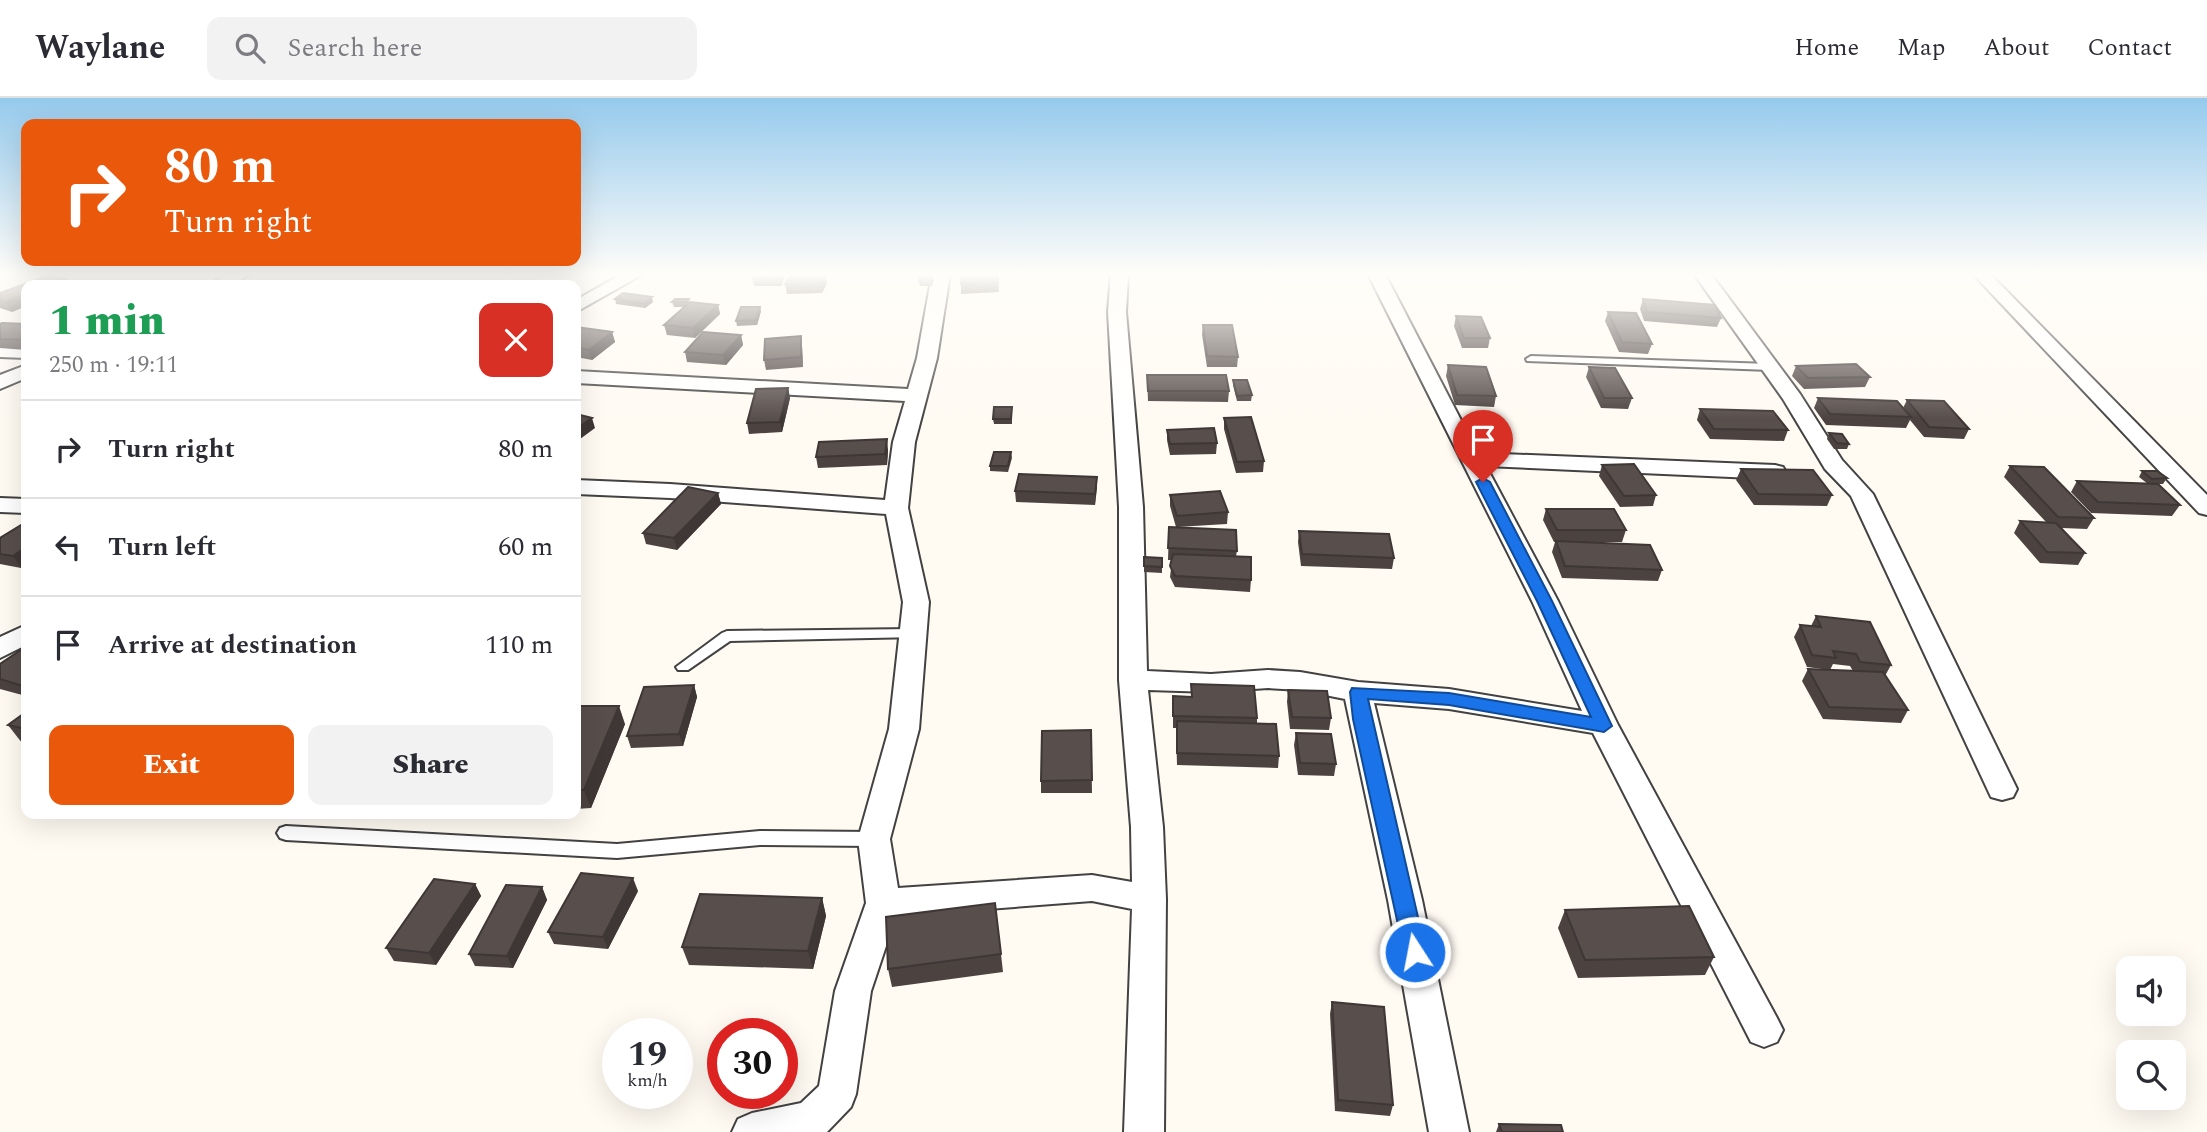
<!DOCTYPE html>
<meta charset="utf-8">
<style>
:root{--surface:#fff;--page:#f2f2f3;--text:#2b2b33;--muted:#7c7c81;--line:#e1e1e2;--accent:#ea580c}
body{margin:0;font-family:Spectral,serif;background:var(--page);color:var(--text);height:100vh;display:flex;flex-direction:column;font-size:26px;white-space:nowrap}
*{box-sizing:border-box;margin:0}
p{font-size:23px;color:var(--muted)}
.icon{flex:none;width:38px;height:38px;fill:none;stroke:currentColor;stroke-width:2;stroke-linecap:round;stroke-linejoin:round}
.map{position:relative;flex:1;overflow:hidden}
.details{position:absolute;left:21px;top:182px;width:560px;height:539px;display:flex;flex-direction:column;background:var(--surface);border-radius:14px;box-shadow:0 7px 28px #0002}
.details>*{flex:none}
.hud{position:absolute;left:21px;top:21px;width:560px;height:147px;border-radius:14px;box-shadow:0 7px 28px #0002;background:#ea580c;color:#fff;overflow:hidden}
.controls{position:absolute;left:2116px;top:858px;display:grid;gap:14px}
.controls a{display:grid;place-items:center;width:70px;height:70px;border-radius:14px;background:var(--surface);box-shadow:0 7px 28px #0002;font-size:35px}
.speed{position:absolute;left:602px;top:920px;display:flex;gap:14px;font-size:35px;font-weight:700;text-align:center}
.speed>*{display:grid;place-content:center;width:91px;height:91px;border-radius:50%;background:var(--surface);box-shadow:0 7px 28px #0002;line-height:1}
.speed small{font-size:18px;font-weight:400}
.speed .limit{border:10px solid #d22;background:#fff;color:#111}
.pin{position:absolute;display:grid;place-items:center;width:60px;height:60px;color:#fff;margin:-72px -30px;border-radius:50% 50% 50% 0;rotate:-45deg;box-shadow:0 0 7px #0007}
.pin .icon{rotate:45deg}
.me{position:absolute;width:77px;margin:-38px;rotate:349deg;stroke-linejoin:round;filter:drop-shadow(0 0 5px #0008)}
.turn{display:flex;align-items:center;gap:24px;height:147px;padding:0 28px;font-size:32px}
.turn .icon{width:91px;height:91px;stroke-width:2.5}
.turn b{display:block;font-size:49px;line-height:60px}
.round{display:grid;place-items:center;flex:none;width:74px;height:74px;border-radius:14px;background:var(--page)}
.summary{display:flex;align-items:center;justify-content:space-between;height:119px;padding:0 28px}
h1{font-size:42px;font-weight:800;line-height:52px;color:#1e9e55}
.primary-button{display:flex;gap:14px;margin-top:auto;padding:14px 28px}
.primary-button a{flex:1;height:80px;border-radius:14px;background:var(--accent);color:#fff;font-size:28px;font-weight:800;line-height:80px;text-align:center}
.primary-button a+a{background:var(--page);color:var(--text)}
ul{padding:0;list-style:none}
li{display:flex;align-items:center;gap:21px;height:98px;padding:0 28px;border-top:2px solid var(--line)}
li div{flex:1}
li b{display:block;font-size:26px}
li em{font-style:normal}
header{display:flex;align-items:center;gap:42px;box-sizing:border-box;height:98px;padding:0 35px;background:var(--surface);border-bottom:2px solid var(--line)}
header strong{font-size:33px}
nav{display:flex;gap:38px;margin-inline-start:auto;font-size:24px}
.search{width:490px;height:63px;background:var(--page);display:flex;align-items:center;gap:18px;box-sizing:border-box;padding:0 24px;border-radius:14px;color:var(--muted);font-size:26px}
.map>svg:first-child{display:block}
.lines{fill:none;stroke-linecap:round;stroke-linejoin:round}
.service-casing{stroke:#424242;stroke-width:4}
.minor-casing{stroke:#424242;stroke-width:4}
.service{fill:#fff;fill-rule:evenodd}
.minor{fill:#fff;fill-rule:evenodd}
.wall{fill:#4c4341}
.shaded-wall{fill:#3e3735}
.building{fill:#584e4c;stroke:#3e3735;stroke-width:2}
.route{fill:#1a73e8;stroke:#114b97;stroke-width:2}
</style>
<header>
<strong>Waylane</strong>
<div class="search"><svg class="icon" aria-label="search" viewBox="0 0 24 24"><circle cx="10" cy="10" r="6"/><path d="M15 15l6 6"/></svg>Search here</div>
<nav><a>Home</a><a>Map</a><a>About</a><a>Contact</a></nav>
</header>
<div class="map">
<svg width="2207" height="1034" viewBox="0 0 2207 1034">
<rect width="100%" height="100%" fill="#fffaf2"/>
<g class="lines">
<g class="service-casing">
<g id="service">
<polygon points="1531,258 1770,266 1775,269 1770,272 1527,263 1526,261"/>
<polygon points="914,531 921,536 919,539 730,543 688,572 678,572 676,569 722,535 727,533"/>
<polygon points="286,728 617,746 760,733 874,734 880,736 883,741 880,746 874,748 760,747 617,760 286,742 280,740 277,735 280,730"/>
</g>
</g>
<g class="minor-casing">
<g id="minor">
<polygon points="228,176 251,176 231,187 208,187"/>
<polygon points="622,176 643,176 576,214 576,202"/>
<polygon points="932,176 950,176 937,260 915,344 908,410 929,504 919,631 890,741 898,790 1092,777 1132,784 1131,729 1119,582 1119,409 1108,214 1111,176 1128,176 1126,214 1143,409 1147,573 1211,576 1268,572 1300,574 1358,584 1449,591 1582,613 1532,503 1368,176 1385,176 1478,355 1775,367 1783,369 1786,374 1783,379 1775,381 1486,368 1558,503 1618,627 1777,920 1783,932 1777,944 1764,949 1751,944 1593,635 1449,611 1374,605 1422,802 1469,1034 1429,1034 1388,802 1345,601 1300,592 1268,590 1211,594 1148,592 1163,729 1166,801 1164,1034 1124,1034 1132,811 1092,803 896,818 871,893 856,996 851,1009 827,1034 732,1034 738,1021 752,1015 801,1005 819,988 835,893 866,805 858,741 889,631 903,504 886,416 670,400 576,396 576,382 670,386 885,402 893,344 905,303 576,285 576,273 908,291 917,260"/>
<polygon points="1694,176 1711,176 1800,296 1842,362 1873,396 2017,691 2013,699 2002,702 1991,699 1851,398 1825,371 1783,301"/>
<polygon points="1973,176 1990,176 2207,397 2207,417 2199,415"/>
<polygon points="0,247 26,248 26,260 0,259"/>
<polygon points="26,267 26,280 0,291 0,277"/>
<polygon points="0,400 26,401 26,415 0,414"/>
<polygon points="26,527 26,547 0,560 0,539"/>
</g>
</g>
<use href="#service" class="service"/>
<use href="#minor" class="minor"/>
</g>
<g class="wall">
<polygon points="786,176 781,188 754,188 752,179"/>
<polygon points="998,176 999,194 961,196 961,186"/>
<polygon points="49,177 66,181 69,187 26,187 26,208 12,214 0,210 0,195"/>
<polygon points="934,182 932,188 920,188 919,183"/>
<polygon points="827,185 822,195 787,196 785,186"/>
<polygon points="615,201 653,204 645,210 616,206"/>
<polygon points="1643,201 1721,220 1717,229 1644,223 1640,211"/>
<polygon points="672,204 690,204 718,207 720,216 695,240 667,237 664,227 683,209 674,209"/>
<polygon points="761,213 757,227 737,228 736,223"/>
<polygon points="1608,214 1652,246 1648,256 1619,254 1605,223"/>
<polygon points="1456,218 1490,240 1488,250 1462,250 1454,228"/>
<polygon points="0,226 26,226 26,252 0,250"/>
<polygon points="1203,227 1238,259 1237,269 1207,269 1202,237"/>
<polygon points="576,229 612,234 615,244 592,262 576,259"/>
<polygon points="741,237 743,247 726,267 687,264 685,254"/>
<polygon points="802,248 803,269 766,272 764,262"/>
<polygon points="1448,267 1496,298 1494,309 1455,307 1446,278"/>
<polygon points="1796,268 1870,279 1865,289 1804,291 1792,278"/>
<polygon points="1589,269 1632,300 1628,311 1601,310 1586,279"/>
<polygon points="1147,277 1229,293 1228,304 1148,303"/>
<polygon points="1233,282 1252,297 1251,303 1237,303 1233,287"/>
<polygon points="788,290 790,300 782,334 749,336 747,325"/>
<polygon points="1818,300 1903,310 1907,302 1969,331 1964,341 1924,339 1910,322 1906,330 1826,327 1814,310"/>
<polygon points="1700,311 1788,332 1784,343 1710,341 1697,322"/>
<polygon points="1012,314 1012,326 994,326 993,321"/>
<polygon points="1224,320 1264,363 1263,374 1236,375 1224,331"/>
<polygon points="1167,332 1217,345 1216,356 1170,357 1167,342"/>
<polygon points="1829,335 1849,346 1847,351 1834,351 1827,341"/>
<polygon points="888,352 887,367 818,370 816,359"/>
<polygon points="1011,354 1012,360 1008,374 990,373 990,368"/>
<polygon points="1602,367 1656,397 1653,408 1620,409 1599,378"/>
<polygon points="2010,368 2094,420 2087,431 2062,430 2085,455 2078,467 2040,465 2014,435 2020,423 2046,424 2004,379"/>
<polygon points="1741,371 1832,397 1827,408 1754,407 1736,382"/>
<polygon points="2142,373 2167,380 2163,386 2152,386 2180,407 2172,418 2091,415 2071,394 2077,383 2148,386 2139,379"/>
<polygon points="1097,379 1095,407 1016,404 1015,393"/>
<polygon points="718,395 721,406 677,452 646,446 643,435"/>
<polygon points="1170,397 1228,414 1227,426 1177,429 1237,453 1236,458 1251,482 1250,494 1175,489 1170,479 1172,462 1168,462 1169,429 1176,429 1170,408"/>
<polygon points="1546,411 1626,432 1622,444 1580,444 1662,472 1658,483 1562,480 1552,454 1555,444 1554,444 1543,422"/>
<polygon points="26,424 21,470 0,466 0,440"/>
<polygon points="1299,433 1394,460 1392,471 1301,468 1298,444"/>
<polygon points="1144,459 1162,460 1162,475 1144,474"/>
<polygon points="1816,518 1891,567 1885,578 1908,612 1901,625 1823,621 1802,583 1808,571 1853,573 1850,568 1833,566 1830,572 1807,569 1794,539 1800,527 1811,528"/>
<polygon points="26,550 26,598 0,591 0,566"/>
<polygon points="1191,586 1257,620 1257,625 1279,658 1278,670 1177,667 1176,630 1173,630 1173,598 1191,599"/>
<polygon points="694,587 697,599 683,648 631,650 627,638"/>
<polygon points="1288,592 1331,620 1329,632 1290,631 1287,604"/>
<polygon points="576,608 625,626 591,710 576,711"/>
<polygon points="26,614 26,646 22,645 8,627"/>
<polygon points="1091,632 1092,695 1041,695 1041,683"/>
<polygon points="1296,635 1336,666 1334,678 1298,677 1294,647"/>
<polygon points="475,786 481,798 436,867 394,863 386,850"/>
<polygon points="542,789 547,802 513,870 475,868 469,856"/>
<polygon points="638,793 608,851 554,846 548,834"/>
<polygon points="822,800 826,818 813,871 689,867 682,849"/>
<polygon points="1565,812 1714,859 1705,877 1578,880 1558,830"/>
<polygon points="1001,856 1003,874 892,889 888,871"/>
<polygon points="1332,904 1393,1007 1390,1018 1335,1013 1330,916"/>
<polygon points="1499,1026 1563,1034 1496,1034"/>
</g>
<g class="shaded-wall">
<polygon points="780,176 786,176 781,188 779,179"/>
<polygon points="826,176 827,185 822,195 820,185"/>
<polygon points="66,181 69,187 50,187"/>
<polygon points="26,196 26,208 12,214 6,204"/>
<polygon points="652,199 653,204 645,210 644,206"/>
<polygon points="718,207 720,216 695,240 693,230"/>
<polygon points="760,209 761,213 757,227 756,222"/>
<polygon points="612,234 615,244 592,262 589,252"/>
<polygon points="741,237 743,247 726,267 723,257"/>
<polygon points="801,238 802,248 803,269 801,259"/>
<polygon points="788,290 790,300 782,334 780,324"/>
<polygon points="592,320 595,330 576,344 576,331"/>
<polygon points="887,341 888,352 887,367 885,356"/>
<polygon points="1097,379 1097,390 1095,407 1095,396"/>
<polygon points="718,395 721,406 677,452 674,440"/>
<polygon points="26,449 26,466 21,470 13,458"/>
<polygon points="694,587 697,599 683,648 679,636"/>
<polygon points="619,608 625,626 591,710 584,692"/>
<polygon points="633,780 638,793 608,851 603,839"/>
<polygon points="475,786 481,798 436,867 429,855"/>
<polygon points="542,789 547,802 513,870 507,858"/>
<polygon points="822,800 826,818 813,871 808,853"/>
</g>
<g class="building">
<polygon points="754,176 780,176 779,179 752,179"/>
<polygon points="792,176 826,176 820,185 785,186"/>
<polygon points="961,176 998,176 998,185 961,186"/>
<polygon points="49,177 66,181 50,187 26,187 26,196 6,204 0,202 0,195"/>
<polygon points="921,177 933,177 931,184 919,183"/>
<polygon points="623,195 652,199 644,206 615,201"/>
<polygon points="675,201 689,201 687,204 672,204"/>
<polygon points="1643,201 1715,207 1721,220 1647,214"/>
<polygon points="690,204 718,207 693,230 664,227"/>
<polygon points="741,209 760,209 756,222 736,223"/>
<polygon points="1608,214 1636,215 1652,246 1622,244"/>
<polygon points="1456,218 1481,219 1490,240 1464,240"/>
<polygon points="2,225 26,226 26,242 0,241 0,226"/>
<polygon points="1203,227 1232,227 1238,259 1207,258"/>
<polygon points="576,229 612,234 589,252 576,249"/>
<polygon points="703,234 741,237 723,257 685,254"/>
<polygon points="801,238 801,259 764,262 765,241"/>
<polygon points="1856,266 1870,279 1808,280 1796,268"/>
<polygon points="1448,267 1486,269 1496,298 1457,297"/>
<polygon points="1589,269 1615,270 1632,300 1604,300"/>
<polygon points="1147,277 1226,277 1229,293 1148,293"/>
<polygon points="1233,282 1247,282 1252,297 1237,298"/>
<polygon points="788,290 780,324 747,325 756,291"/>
<polygon points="1818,300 1897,303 1911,319 1830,316"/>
<polygon points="1907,302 1944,303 1969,331 1929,329"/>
<polygon points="994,309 1012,309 1011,321 993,321"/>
<polygon points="1700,311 1773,313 1788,332 1714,331"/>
<polygon points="576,316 592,320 576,331"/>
<polygon points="1251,319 1264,363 1237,364 1224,320"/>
<polygon points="1214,330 1217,345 1170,346 1167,332"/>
<polygon points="1829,335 1842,336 1849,346 1837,345"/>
<polygon points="887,341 885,356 816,359 819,344"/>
<polygon points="994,354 1011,354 1008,368 990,368"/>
<polygon points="1634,366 1656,397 1624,398 1602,367"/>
<polygon points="2010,368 2044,369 2094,420 2058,419"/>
<polygon points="1741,371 1813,372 1832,397 1758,396"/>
<polygon points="2142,373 2157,373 2167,380 2152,381"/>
<polygon points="1019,376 1097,379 1095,396 1015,393"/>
<polygon points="2077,383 2158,386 2180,407 2098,404"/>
<polygon points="688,389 718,395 674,440 643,435"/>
<polygon points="1220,393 1228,414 1177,418 1170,397"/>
<polygon points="1546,411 1614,411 1626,432 1557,432"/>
<polygon points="2020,423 2056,425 2085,455 2047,454"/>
<polygon points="26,424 26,449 13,458 0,456 0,440"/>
<polygon points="1169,429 1236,432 1237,453 1168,450"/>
<polygon points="1299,433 1389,436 1394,460 1302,456"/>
<polygon points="1556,443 1650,447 1662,472 1565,468"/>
<polygon points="1173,456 1251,459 1251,482 1175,478 1170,468"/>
<polygon points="1144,459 1162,460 1162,469 1144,468"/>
<polygon points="1816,518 1870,524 1891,567 1860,564 1856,556 1833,553 1836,560 1812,557 1800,527 1821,529"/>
<polygon points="25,549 26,550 26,589 0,581 0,566"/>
<polygon points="1808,571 1883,574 1908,612 1829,609"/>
<polygon points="1191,586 1254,588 1257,620 1173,618 1173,598 1192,599"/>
<polygon points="694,587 679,636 627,638 644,589"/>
<polygon points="1288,592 1327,593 1331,620 1292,619"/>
<polygon points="576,608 619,608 584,692 576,692"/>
<polygon points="26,614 26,631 8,627"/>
<polygon points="1177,623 1276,626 1279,658 1177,655"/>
<polygon points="1091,632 1092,682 1041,683 1042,633"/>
<polygon points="1296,635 1331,636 1336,666 1300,665"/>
<polygon points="581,775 633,780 603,839 548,834"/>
<polygon points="434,781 475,786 429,855 386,850"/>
<polygon points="506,787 542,789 507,858 469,856"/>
<polygon points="700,796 822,800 808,853 682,849"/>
<polygon points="995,805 1001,856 888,871 886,819"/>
<polygon points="1689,808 1714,859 1585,862 1565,812"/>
<polygon points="1332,904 1384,909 1393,1007 1338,1002"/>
<polygon points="1499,1026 1561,1027 1563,1034 1502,1034"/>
</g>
<linearGradient id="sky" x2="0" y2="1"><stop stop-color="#95caed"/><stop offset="0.55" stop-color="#fffdf9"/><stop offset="1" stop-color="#fffdf9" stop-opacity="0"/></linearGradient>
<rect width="2207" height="321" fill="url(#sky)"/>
<polygon class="route" points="1483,380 1490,384 1552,503 1612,628 1604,634 1449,607 1368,601 1426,854 1423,860 1415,863 1408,860 1404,854 1353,621 1350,594 1352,590 1449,595 1591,619 1537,503 1476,384"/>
</svg>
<div class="controls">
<a><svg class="icon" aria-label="sound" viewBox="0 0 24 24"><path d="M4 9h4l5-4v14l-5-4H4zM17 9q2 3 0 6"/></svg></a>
<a><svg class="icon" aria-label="search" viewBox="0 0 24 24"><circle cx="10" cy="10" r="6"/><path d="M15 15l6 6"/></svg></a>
</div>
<div class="speed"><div>19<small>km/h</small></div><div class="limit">30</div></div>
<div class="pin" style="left:1483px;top:384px;background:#d93025"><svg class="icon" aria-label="arrive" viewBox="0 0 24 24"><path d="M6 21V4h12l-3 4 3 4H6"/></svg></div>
<svg class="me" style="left:1415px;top:854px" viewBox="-20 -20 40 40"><circle r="17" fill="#1a73e8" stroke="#fff" stroke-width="3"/><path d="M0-11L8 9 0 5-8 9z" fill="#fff"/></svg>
<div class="hud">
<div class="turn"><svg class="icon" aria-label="right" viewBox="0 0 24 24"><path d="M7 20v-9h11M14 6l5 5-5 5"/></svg><div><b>80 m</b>Turn right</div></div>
</div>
<section class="details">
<div class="summary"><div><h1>1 min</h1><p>250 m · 19:11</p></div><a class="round" style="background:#d93025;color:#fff"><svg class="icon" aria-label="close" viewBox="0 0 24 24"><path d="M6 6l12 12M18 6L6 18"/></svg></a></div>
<ul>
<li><svg class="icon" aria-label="right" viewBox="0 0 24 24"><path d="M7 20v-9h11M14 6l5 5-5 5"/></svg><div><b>Turn right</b></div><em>80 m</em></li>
<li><svg class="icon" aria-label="left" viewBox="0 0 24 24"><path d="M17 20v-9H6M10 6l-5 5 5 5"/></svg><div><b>Turn left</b></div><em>60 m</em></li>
<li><svg class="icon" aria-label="arrive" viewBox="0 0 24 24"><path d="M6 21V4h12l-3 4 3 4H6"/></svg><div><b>Arrive at destination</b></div><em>110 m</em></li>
</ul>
<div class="primary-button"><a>Exit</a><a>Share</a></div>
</section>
</div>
